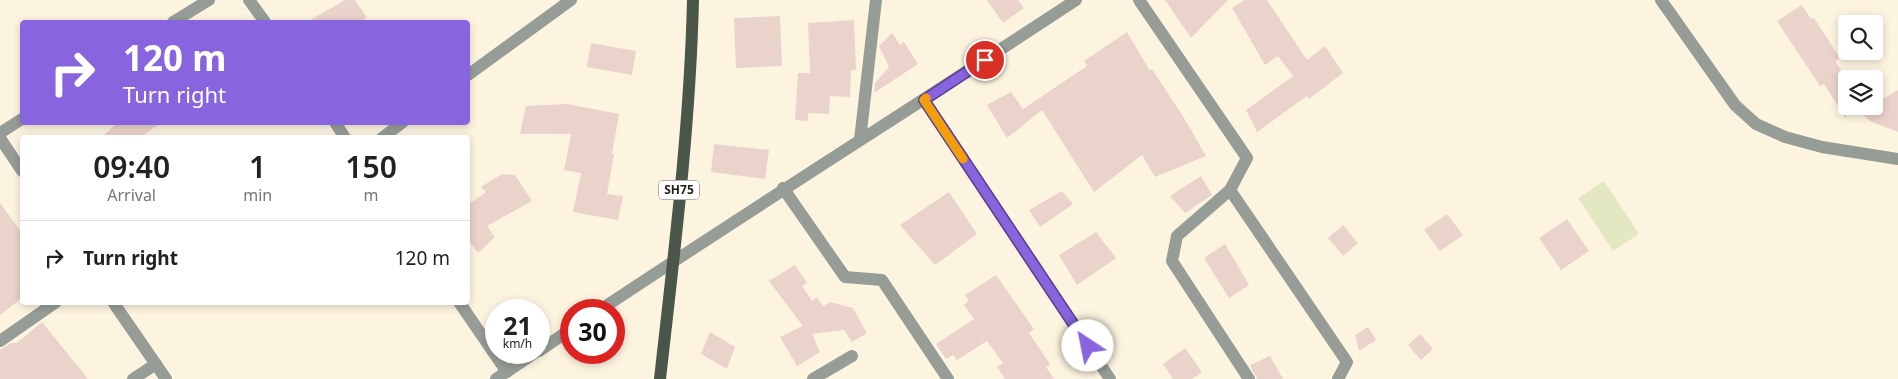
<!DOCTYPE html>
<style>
:root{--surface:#fff;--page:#f6f6f6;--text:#222;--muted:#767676;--line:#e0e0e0}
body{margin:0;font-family:"Noto Sans",sans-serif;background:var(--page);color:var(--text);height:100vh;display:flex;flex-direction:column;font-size:19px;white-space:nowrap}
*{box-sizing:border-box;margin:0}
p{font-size:16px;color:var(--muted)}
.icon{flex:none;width:28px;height:28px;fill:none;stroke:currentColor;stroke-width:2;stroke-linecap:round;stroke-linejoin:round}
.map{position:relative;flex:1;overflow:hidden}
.sheet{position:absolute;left:20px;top:135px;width:450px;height:170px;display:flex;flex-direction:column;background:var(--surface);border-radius:5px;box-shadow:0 2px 8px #0003}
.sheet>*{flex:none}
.banner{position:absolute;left:20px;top:20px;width:450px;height:105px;border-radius:5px;box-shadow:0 2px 8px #0003;background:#8864df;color:#fff;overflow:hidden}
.fabs{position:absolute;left:1838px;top:15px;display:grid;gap:10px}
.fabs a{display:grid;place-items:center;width:45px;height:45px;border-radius:5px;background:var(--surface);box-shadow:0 2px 8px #0003;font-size:25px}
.speed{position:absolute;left:485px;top:299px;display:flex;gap:10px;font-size:25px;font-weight:700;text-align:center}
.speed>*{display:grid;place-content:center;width:65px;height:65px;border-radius:50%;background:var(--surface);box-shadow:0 2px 8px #0003;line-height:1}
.speed small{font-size:12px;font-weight:400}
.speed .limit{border:8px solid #d22;background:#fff;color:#111}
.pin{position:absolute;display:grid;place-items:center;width:42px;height:42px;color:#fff;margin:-21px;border:2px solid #fff;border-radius:50%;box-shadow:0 1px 5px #0007}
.me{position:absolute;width:55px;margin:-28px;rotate:326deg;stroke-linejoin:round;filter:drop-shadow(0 0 4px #0008)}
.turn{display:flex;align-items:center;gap:18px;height:105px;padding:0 20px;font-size:22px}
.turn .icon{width:65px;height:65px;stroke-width:2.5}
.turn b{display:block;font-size:35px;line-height:42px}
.eta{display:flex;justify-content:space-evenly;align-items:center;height:85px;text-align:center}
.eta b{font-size:30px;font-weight:600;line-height:35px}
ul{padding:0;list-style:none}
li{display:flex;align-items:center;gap:15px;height:75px;padding:0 20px;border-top:1px solid var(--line)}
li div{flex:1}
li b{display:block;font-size:19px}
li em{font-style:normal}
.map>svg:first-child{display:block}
.green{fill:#e4e8c2}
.building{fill:#ead3ca}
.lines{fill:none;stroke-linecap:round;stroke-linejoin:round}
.minor{stroke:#969d96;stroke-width:12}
.major{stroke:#4a564a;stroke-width:12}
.route-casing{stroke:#584191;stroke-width:12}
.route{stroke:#8864df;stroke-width:9}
.slow{stroke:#f59e0b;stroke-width:9}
.labels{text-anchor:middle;stroke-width:4.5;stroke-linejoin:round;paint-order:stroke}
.shield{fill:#fff;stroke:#64625d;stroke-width:1}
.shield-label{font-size:12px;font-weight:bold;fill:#221f18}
</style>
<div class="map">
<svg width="1898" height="379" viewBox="0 0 1898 379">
<rect width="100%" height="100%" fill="#fdf4e0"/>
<polygon class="green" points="1604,181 1639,234 1613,251 1578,198"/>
<g class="building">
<polygon points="345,0 355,0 367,18 359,22 307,22"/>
<polygon points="987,0 1018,0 1024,8 1003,23"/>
<polygon points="1165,0 1228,0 1191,38"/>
<polygon points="1245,0 1267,0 1307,60 1325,46 1343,73 1309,99 1307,96 1257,132 1246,110 1293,76 1278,56 1265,65 1232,8"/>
<polygon points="1802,5 1811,19 1814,18 1840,58 1835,61 1846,78 1846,119 1824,84 1820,86 1777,21"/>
<polygon points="780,16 782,66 736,68 734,18"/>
<polygon points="854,20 856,70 851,70 850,97 830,96 829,114 808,113 808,121 795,120 798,73 810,73 808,23"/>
<polygon points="1127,32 1150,71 1152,69 1184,118 1206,156 1155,177 1142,155 1094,192 1042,110 1007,138 987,105 1011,92 1023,109 1087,66 1084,61"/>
<polygon points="892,33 900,45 904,42 918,64 874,93 875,83 889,67 879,46"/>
<polygon points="591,43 636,51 632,75 587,67"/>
<polygon points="1898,90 1898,132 1870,121 1854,106 1874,106 1874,104"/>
<polygon points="567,104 619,114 612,154 614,154 607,194 623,196 618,220 573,212 581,173 564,170 571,134 520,134 526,106"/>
<polygon points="118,122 162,122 139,138 101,138"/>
<polygon points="714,144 769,150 765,179 711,172"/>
<polygon points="502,174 515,175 532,201 487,226 495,237 478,253 468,239 468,205 486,192 481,187"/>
<polygon points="1201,176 1212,195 1185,213 1170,196"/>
<polygon points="1062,191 1073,204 1040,227 1029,210"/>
<polygon points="949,192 977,234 935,265 900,225"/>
<polygon points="0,203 22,233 22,298 0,315"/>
<polygon points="1447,214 1463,235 1440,251 1424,230"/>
<polygon points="1567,219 1589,251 1561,270 1539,238"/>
<polygon points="1343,225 1358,243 1343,256 1328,238"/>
<polygon points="1096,232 1116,258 1077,285 1059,255"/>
<polygon points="1225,244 1249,285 1229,298 1204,258"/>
<polygon points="795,265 807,283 802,286 812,301 817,297 823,306 830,302 853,308 867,333 852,342 844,330 812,334 820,352 797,366 780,337 803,326 769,281"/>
<polygon points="996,275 1034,329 1029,333 1050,364 1046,367 1054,379 1005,379 997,367 1003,363 987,341 957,360 953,355 946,359 936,344 974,319 964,305 969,301 965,295"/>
<polygon points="42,322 88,379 0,379 0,350 11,343 17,343"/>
<polygon points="1368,327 1376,340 1359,351 1355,335"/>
<polygon points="710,332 735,347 727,369 701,354"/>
<polygon points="1420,334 1433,349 1421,360 1408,345"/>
<polygon points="1185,348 1202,372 1192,379 1173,379 1163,364"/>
<polygon points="1270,356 1283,379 1257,379 1250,365"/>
</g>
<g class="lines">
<g class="minor">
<polyline points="249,0 265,22"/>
<polyline points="1139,0 1247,158 1230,190 1347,362 1338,379"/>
<polyline points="1661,0 1735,105 1756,124 1785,137 1822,147 1898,159"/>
<polyline points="173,22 209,0"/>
<polyline points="468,75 571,0"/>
<polyline points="924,100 1110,379"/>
<polyline points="335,122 345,138"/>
<polyline points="0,133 22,119"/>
<polyline points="0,138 22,171"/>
<polyline points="382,138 403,122"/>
<polyline points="860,140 876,0"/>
<polyline points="783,188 845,277 882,280 948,379"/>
<polyline points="1230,190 1177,236 1172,261 1249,379"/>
<polyline points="113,302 166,379"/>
<polyline points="459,302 507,372"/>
<path d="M600,310c158,-105 318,-206 476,-310"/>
<polyline points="0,341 56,302"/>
<polyline points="539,351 571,329"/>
<polyline points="133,379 156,364"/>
<polyline points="496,379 536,352"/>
<polyline points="813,379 852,356"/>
</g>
<path class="major" d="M660,379c14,-125 30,-253 33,-379"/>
</g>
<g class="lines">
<g class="route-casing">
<polyline id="route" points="985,60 924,100 1088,346"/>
</g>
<use href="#route" class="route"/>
<polyline class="slow" points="926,98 924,100 963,159"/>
</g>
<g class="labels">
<rect class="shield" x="659" y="180.5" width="40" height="19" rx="4"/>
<g class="shield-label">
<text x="679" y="194">SH75</text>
</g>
</g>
</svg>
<div class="fabs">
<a><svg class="icon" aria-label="search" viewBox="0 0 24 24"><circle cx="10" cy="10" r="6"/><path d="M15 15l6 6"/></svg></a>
<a><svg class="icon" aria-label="layers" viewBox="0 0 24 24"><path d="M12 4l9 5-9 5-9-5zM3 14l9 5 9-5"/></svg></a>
</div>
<div class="speed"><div>21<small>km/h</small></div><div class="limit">30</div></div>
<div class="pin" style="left:985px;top:60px;background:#d93025"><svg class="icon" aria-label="arrive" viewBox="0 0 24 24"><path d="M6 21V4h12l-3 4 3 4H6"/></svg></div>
<svg class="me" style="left:1088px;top:346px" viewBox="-20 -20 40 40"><circle r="19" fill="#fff"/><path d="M0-13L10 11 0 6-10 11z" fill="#8864df"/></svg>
<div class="banner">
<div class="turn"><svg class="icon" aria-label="right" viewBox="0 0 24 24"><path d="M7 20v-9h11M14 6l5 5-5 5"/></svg><div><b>120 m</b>Turn right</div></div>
</div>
<section class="sheet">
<div class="eta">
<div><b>09:40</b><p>Arrival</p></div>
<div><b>1</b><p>min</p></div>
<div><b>150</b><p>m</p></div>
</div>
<ul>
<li><svg class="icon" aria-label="right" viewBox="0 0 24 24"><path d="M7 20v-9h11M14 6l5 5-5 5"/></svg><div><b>Turn right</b></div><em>120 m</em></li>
</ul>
</section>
</div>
